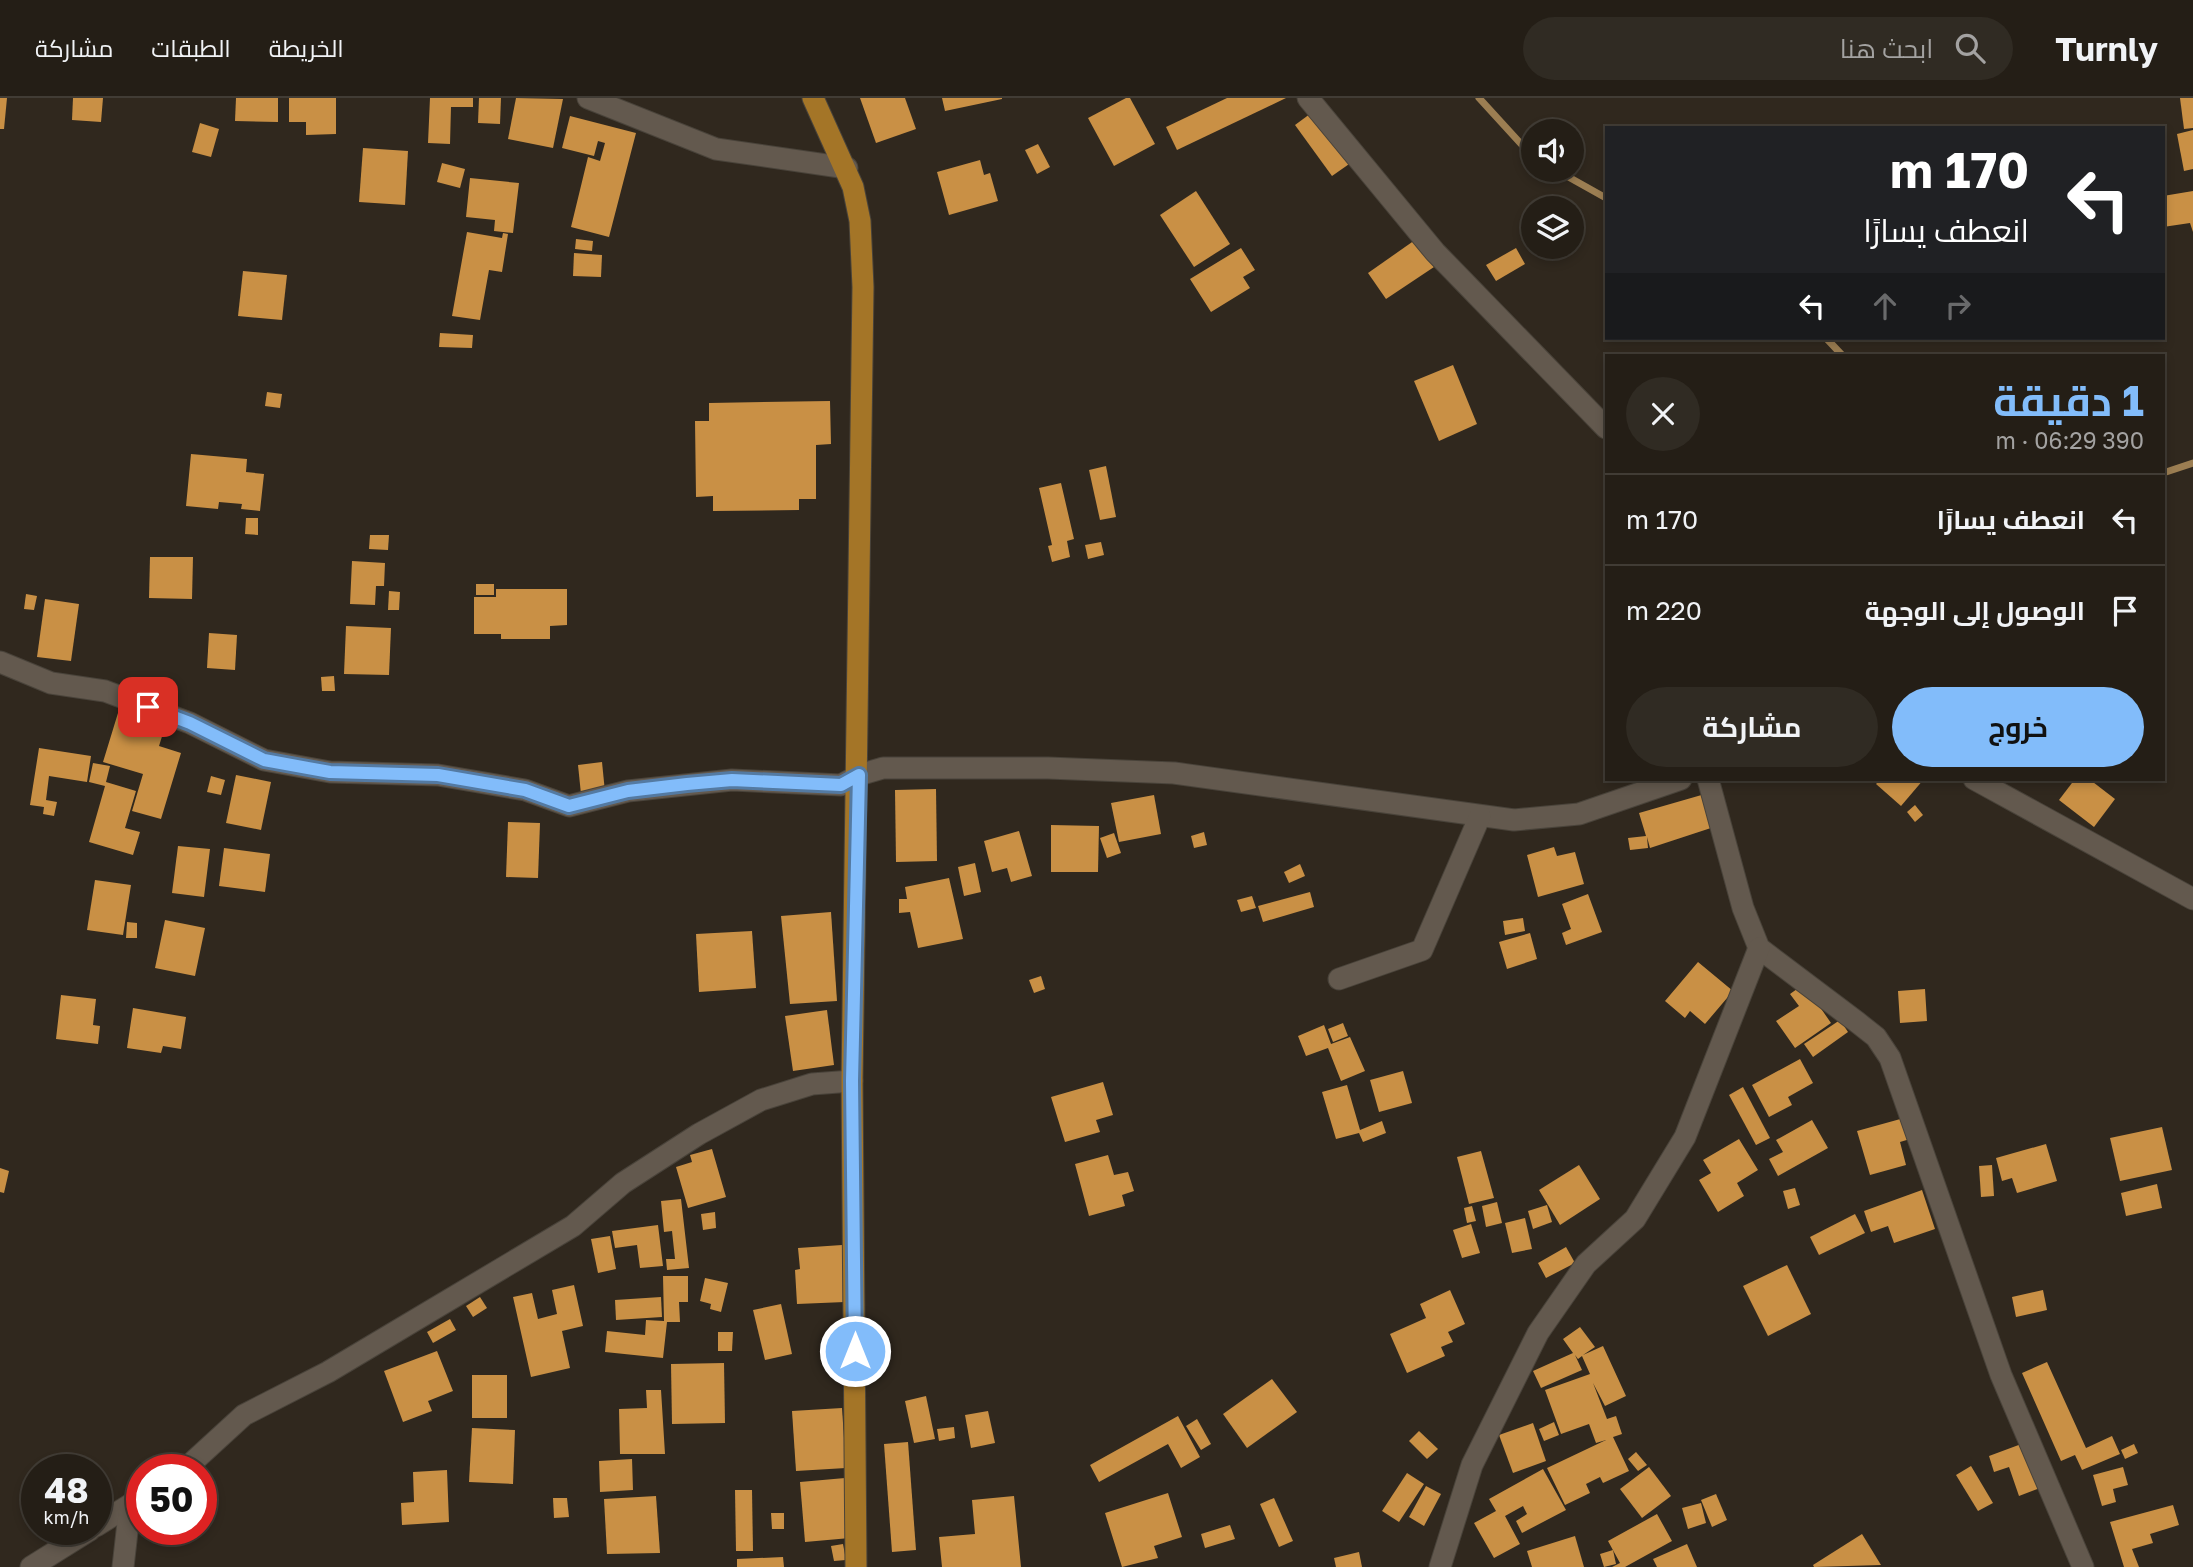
<!DOCTYPE html>
<html lang="ar">
<meta charset="utf-8">
<style>
:root{--surface:#241e16;--page:#302b23;--text:#f1f3f6;--muted:#a3a2a1;--line:#413c35;--accent:#82bcfa}
body{margin:0;font-family:"Golos Text",Cairo,sans-serif;background:var(--page);color:var(--text);direction:rtl;height:100vh;display:flex;flex-direction:column;font-size:26px;white-space:nowrap}
*{box-sizing:border-box;margin:0}
p{font-size:23px;color:var(--muted)}
.icon{flex:none;width:38px;height:38px;fill:none;stroke:currentColor;stroke-width:2;stroke-linecap:round;stroke-linejoin:round}
.map{position:relative;flex:1;overflow:hidden;direction:ltr}
.details{position:absolute;left:1605px;top:256px;width:560px;height:427px;display:flex;flex-direction:column;background:var(--surface);border-radius:0px;box-shadow:0 4px 10px #0003,0 0 0 2px var(--line);direction:rtl}
.details>*{flex:none}
.guide{position:absolute;left:1605px;top:28px;width:560px;height:214px;border-radius:0px;box-shadow:0 4px 10px #0003,0 0 0 2px var(--line);direction:rtl;background:#202124;color:#fff;overflow:hidden}
.buttons{position:absolute;left:1521px;top:21px;display:grid;gap:14px}
.buttons a{display:grid;place-items:center;width:63px;height:63px;border-radius:50%;background:var(--surface);box-shadow:0 4px 10px #0003,0 0 0 2px var(--line);font-size:35px}
.speed{position:absolute;left:21px;top:1356px;display:flex;gap:14px;font-size:35px;font-weight:700;text-align:center}
.speed>*{display:grid;place-content:center;width:91px;height:91px;border-radius:50%;background:var(--surface);box-shadow:0 4px 10px #0003,0 0 0 2px var(--line);line-height:1}
.speed small{font-size:18px;font-weight:400}
.speed .limit{border:10px solid #d22;background:#fff;color:#111}
.pin{position:absolute;display:grid;place-items:center;width:60px;height:60px;color:#fff;margin:-30px;border-radius:14px;box-shadow:0 4px 10px #0006}
.me{position:absolute;width:77px;margin:-38px;rotate:0deg;stroke-linejoin:round;filter:drop-shadow(0 0 5px #0008)}
.turn{display:flex;align-items:center;gap:24px;height:147px;padding:0 21px;font-size:32px}
.turn .icon{width:91px;height:91px;stroke-width:2.5}
.turn b{display:block;font-size:49px;line-height:60px}
.lanes{display:flex;align-items:center;height:66px;padding:0 21px;background:#0003;justify-content:center;gap:35px;direction:ltr}
.lanes .off{opacity:.35}
.round{display:grid;place-items:center;flex:none;width:74px;height:74px;border-radius:37px;background:var(--page)}
.summary{display:flex;align-items:center;justify-content:space-between;height:119px;padding:0 21px}
h1{font-size:42px;font-weight:700;line-height:52px;color:var(--accent)}
.primary-button{display:flex;gap:14px;margin-top:auto;padding:14px 21px}
.primary-button a{flex:1;height:80px;border-radius:42px;background:var(--accent);color:#111;font-size:28px;font-weight:700;line-height:80px;text-align:center}
.primary-button a+a{background:var(--page);color:var(--text)}
ul{padding:0;list-style:none}
li{display:flex;align-items:center;gap:21px;height:91px;padding:0 21px;border-top:2px solid var(--line)}
li div{flex:1}
li b{display:block;font-size:26px}
li em{font-style:normal}
header{display:flex;align-items:center;gap:42px;box-sizing:border-box;height:98px;padding:0 35px;background:var(--surface);border-bottom:2px solid var(--line)}
header strong{font-size:33px}
nav{display:flex;gap:38px;margin-inline-start:auto;font-size:24px}
.search{width:490px;height:63px;background:var(--page);display:flex;align-items:center;gap:18px;box-sizing:border-box;padding:0 24px;border-radius:38px;color:var(--muted);font-size:26px}
.map>svg:first-child{display:block}
.lines{fill:none;stroke-linecap:round;stroke-linejoin:round}
.stream{stroke:#9c7e52;stroke-width:7}
.building{fill:#c99045}
.minor-casing{stroke:#49433a;stroke-width:23}
.major-casing{stroke:#49433a;stroke-width:23}
.minor{stroke:#63594e;stroke-width:21}
.major{stroke:#a47527;stroke-width:21}
.route-casing{stroke:#547aa2;stroke-width:18}
.route{stroke:#82bcfa;stroke-width:12}
</style>
<header>
<strong>Turnly</strong>
<div class="search"><svg class="icon" aria-label="search" viewBox="0 0 24 24"><circle cx="10" cy="10" r="6"/><path d="M15 15l6 6"/></svg>ابحث هنا</div>
<nav><a>الخريطة</a><a>الطبقات</a><a>مشاركة</a></nav>
</header>
<div class="map">
<svg width="2193" height="1469" viewBox="0 0 2193 1469">
<rect width="100%" height="100%" fill="#30281e"/>
<g class="lines">
<g class="stream">
<polyline points="1479,0 1533,59"/>
<polyline points="1556,72 1606,100"/>
<polyline points="1826,240 1842,257"/>
<polyline points="2163,375 2193,365"/>
</g>
</g>
<g class="building">
<polygon points="0,0 7,0 4,31 0,31"/>
<polygon points="73,0 103,0 101,24 72,22"/>
<polygon points="236,0 278,0 278,24 235,23"/>
<polygon points="289,0 336,0 336,36 306,37 306,24 289,24"/>
<polygon points="430,0 473,0 473,9 451,9 450,46 428,45"/>
<polygon points="479,0 501,0 500,26 478,25"/>
<polygon points="516,0 563,1 553,50 508,41"/>
<polygon points="860,0 905,0 916,31 876,45"/>
<polygon points="942,0 1002,0 1002,1 945,13"/>
<polygon points="1126,0 1130,0 1155,46 1114,68 1088,20"/>
<polygon points="1227,0 1286,0 1177,52 1166,29"/>
<polygon points="2180,0 2193,0 2193,30 2184,31"/>
<polygon points="1314,13 1352,64 1332,78 1295,27"/>
<polygon points="570,18 636,35 609,139 571,129 588,59 600,63 605,45 598,43 594,58 562,50"/>
<polygon points="200,25 219,31 211,59 192,54"/>
<polygon points="2193,32 2193,71 2184,73 2177,36"/>
<polygon points="1038,46 1050,69 1037,76 1025,52"/>
<polygon points="363,50 408,53 405,107 359,104"/>
<polygon points="980,62 984,77 990,75 998,103 949,117 937,74"/>
<polygon points="442,65 465,71 460,90 437,84"/>
<polygon points="470,80 519,85 513,135 494,133 495,122 466,119"/>
<polygon points="1196,93 1230,146 1194,169 1160,117"/>
<polygon points="2193,93 2193,134 2190,125 2163,129 2163,98"/>
<polygon points="467,134 502,140 503,135 508,136 502,174 489,172 480,222 452,218"/>
<polygon points="576,141 593,143 592,153 575,151"/>
<polygon points="1415,142 1434,169 1386,201 1368,175"/>
<polygon points="1241,150 1255,172 1243,179 1250,190 1211,214 1190,181"/>
<polygon points="1516,150 1525,166 1496,183 1486,167"/>
<polygon points="574,155 602,157 601,179 573,178"/>
<polygon points="243,173 287,177 282,222 238,218"/>
<polygon points="440,235 473,237 472,250 439,249"/>
<polygon points="1453,267 1477,326 1439,343 1414,283"/>
<polygon points="267,294 282,296 280,310 265,308"/>
<polygon points="830,303 831,346 816,347 816,401 799,401 799,412 713,413 713,398 696,399 695,323 709,323 709,305"/>
<polygon points="191,356 247,361 246,374 264,376 260,413 241,411 242,406 219,404 218,411 186,408"/>
<polygon points="1106,368 1116,419 1100,422 1089,372"/>
<polygon points="1061,385 1074,441 1067,443 1070,459 1052,464 1048,448 1052,447 1039,390"/>
<polygon points="246,420 258,420 258,437 245,436"/>
<polygon points="370,437 389,437 388,452 369,451"/>
<polygon points="1101,444 1104,457 1088,461 1085,447"/>
<polygon points="150,459 193,459 192,501 149,500"/>
<polygon points="352,463 385,465 384,488 376,488 375,507 350,506"/>
<rect x="476" y="486" width="18" height="11"/>
<polygon points="496,491 567,491 567,527 550,528 550,541 501,541 501,536 474,536 474,499 496,499"/>
<polygon points="389,493 400,494 399,512 388,512"/>
<polygon points="26,496 37,498 34,512 24,511"/>
<polygon points="45,501 79,506 71,563 37,559"/>
<polygon points="346,528 391,530 389,577 344,576"/>
<polygon points="209,535 237,537 235,572 207,570"/>
<polygon points="334,578 335,593 322,593 321,579"/>
<polygon points="118,615 165,629 159,648 181,655 161,721 132,713 143,676 103,664"/>
<polygon points="39,650 91,658 87,684 49,678 46,702 57,704 54,718 43,716 44,709 30,707"/>
<polygon points="602,664 605,694 581,696 578,667"/>
<polygon points="93,665 110,668 106,684 136,693 125,730 140,734 133,757 89,744 105,688 89,684"/>
<polygon points="236,677 271,684 261,732 226,725"/>
<polygon points="211,678 225,682 221,697 207,694"/>
<polygon points="1881,681 1924,681 1901,708 1876,686"/>
<polygon points="2075,681 2089,681 2115,701 2094,729 2059,702"/>
<polygon points="936,691 937,763 896,764 895,692"/>
<polygon points="1705,696 1714,729 1650,750 1647,739 1648,750 1630,752 1628,740 1646,738 1639,715"/>
<polygon points="1154,697 1161,736 1119,744 1111,705"/>
<polygon points="1915,707 1923,717 1915,724 1907,714"/>
<polygon points="508,724 540,725 538,780 506,779"/>
<polygon points="1051,727 1099,728 1098,774 1051,774"/>
<polygon points="1019,733 1032,778 1011,784 1007,770 992,774 984,743"/>
<polygon points="1204,734 1207,747 1194,750 1191,738"/>
<polygon points="1114,735 1121,755 1107,760 1100,740"/>
<polygon points="178,748 210,751 204,799 172,795"/>
<polygon points="1554,749 1557,758 1575,754 1584,786 1538,799 1527,757"/>
<polygon points="224,750 270,756 265,794 219,788"/>
<polygon points="975,765 981,794 964,798 958,769"/>
<polygon points="1300,766 1305,778 1289,785 1284,774"/>
<polygon points="949,780 963,841 918,850 910,814 899,815 899,801 907,801 905,789"/>
<polygon points="95,782 131,787 123,837 87,832"/>
<polygon points="1310,794 1314,809 1263,824 1258,808"/>
<polygon points="1588,796 1602,834 1566,847 1562,835 1571,831 1562,806"/>
<polygon points="1252,798 1256,810 1241,814 1237,802"/>
<polygon points="831,814 837,903 790,906 781,818"/>
<polygon points="1523,820 1525,833 1505,837 1503,823"/>
<polygon points="165,822 205,830 195,878 155,870"/>
<polygon points="127,824 137,825 137,840 126,840"/>
<polygon points="752,833 756,890 699,894 696,836"/>
<polygon points="1530,835 1537,861 1507,871 1499,844"/>
<polygon points="1698,864 1733,893 1705,926 1690,913 1685,920 1665,903"/>
<polygon points="1041,878 1045,891 1034,895 1029,882"/>
<polygon points="1804,886 1831,925 1795,950 1776,923 1799,908 1790,896"/>
<polygon points="1925,891 1927,923 1900,925 1898,893"/>
<polygon points="61,897 96,901 93,927 100,928 98,946 56,941"/>
<polygon points="133,910 186,919 181,951 163,948 161,955 127,950"/>
<polygon points="827,912 834,967 793,973 785,918"/>
<polygon points="1840,922 1848,934 1813,959 1804,946"/>
<polygon points="1343,925 1348,938 1333,944 1328,931"/>
<polygon points="1324,927 1331,946 1350,939 1365,973 1341,983 1328,950 1306,958 1298,938"/>
<polygon points="1800,961 1813,985 1788,999 1792,1007 1769,1019 1752,987"/>
<polygon points="1403,973 1412,1005 1379,1014 1370,982"/>
<polygon points="1103,984 1113,1017 1096,1022 1100,1034 1065,1044 1051,999"/>
<polygon points="1347,987 1360,1032 1382,1023 1386,1035 1363,1044 1359,1035 1336,1041 1322,994"/>
<polygon points="1743,989 1770,1040 1756,1047 1729,997"/>
<polygon points="1904,1020 1910,1041 1900,1044 1906,1067 1870,1077 1857,1033"/>
<polygon points="1812,1022 1828,1050 1778,1078 1769,1061 1783,1054 1776,1042"/>
<polygon points="2162,1029 2172,1072 2120,1083 2110,1040"/>
<polygon points="1739,1041 1758,1072 1737,1085 1744,1098 1718,1114 1699,1082 1711,1075 1703,1062"/>
<polygon points="2046,1046 2057,1083 2017,1095 2012,1080 2002,1083 1996,1060"/>
<polygon points="712,1051 726,1099 688,1110 676,1069 692,1064 690,1057"/>
<polygon points="1481,1053 1494,1100 1469,1106 1457,1059"/>
<polygon points="1108,1057 1114,1077 1128,1074 1134,1093 1122,1097 1125,1108 1089,1118 1075,1066"/>
<polygon points="1579,1067 1600,1101 1560,1127 1539,1092"/>
<polygon points="1992,1067 1994,1098 1981,1099 1979,1068"/>
<polygon points="0,1070 9,1073 4,1095 0,1094"/>
<polygon points="2157,1086 2162,1110 2126,1118 2121,1095"/>
<polygon points="1795,1090 1800,1107 1788,1111 1783,1093"/>
<polygon points="1922,1092 1935,1131 1894,1145 1888,1128 1871,1134 1864,1113"/>
<polygon points="681,1101 689,1170 667,1172 666,1161 675,1161 672,1133 664,1134 661,1103"/>
<polygon points="1497,1104 1502,1125 1486,1129 1482,1108"/>
<polygon points="1547,1107 1552,1124 1533,1131 1528,1113"/>
<polygon points="1472,1108 1476,1123 1467,1125 1464,1110"/>
<polygon points="715,1114 716,1130 703,1132 701,1116"/>
<polygon points="1855,1116 1865,1135 1819,1157 1810,1139"/>
<polygon points="1525,1120 1532,1151 1512,1155 1505,1125"/>
<polygon points="1471,1126 1480,1155 1462,1160 1453,1132"/>
<polygon points="658,1127 663,1168 640,1170 637,1147 615,1150 612,1133"/>
<polygon points="610,1138 616,1171 598,1175 591,1141"/>
<polygon points="842,1147 845,1204 797,1206 795,1172 800,1171 798,1150"/>
<polygon points="1566,1149 1575,1165 1546,1180 1538,1165"/>
<polygon points="1787,1167 1811,1216 1768,1238 1743,1188"/>
<polygon points="663,1178 688,1178 688,1204 679,1204 680,1224 667,1224 663,1260 605,1254 607,1233 645,1237 646,1222 664,1223"/>
<polygon points="705,1180 728,1185 721,1214 710,1211 711,1206 700,1203"/>
<polygon points="574,1187 583,1228 562,1233 570,1270 531,1279 513,1199 532,1195 538,1221 557,1216 552,1192"/>
<polygon points="1450,1192 1465,1226 1448,1234 1453,1244 1441,1249 1445,1258 1407,1275 1390,1236 1426,1220 1420,1206"/>
<polygon points="2043,1192 2047,1212 2016,1219 2012,1199"/>
<polygon points="480,1199 487,1210 473,1219 466,1208"/>
<polygon points="661,1199 662,1219 616,1222 615,1202"/>
<polygon points="781,1206 792,1256 765,1262 753,1212"/>
<polygon points="450,1221 456,1232 433,1245 427,1234"/>
<polygon points="1580,1229 1595,1249 1583,1257 1603,1248 1626,1298 1605,1308 1593,1285 1607,1321 1616,1318 1622,1336 1613,1339 1629,1373 1603,1385 1600,1379 1586,1386 1590,1395 1565,1407 1547,1370 1606,1342 1596,1345 1589,1326 1561,1336 1545,1292 1590,1276 1582,1258 1578,1261 1575,1257 1582,1272 1541,1290 1533,1273 1573,1255 1563,1241"/>
<polygon points="718,1234 733,1234 732,1253 718,1253"/>
<polygon points="437,1253 453,1293 428,1303 432,1313 403,1324 384,1273"/>
<polygon points="2047,1264 2086,1350 2112,1338 2120,1356 2082,1372 2075,1357 2061,1363 2022,1275"/>
<polygon points="724,1265 725,1325 672,1326 671,1266"/>
<rect x="472" y="1277" width="35" height="43"/>
<polygon points="1272,1281 1297,1314 1247,1350 1223,1316"/>
<polygon points="646,1292 661,1292 665,1356 620,1356 619,1311 647,1310"/>
<polygon points="926,1298 935,1341 914,1345 905,1303"/>
<polygon points="842,1310 846,1370 796,1373 792,1313"/>
<polygon points="988,1313 995,1345 971,1350 965,1317"/>
<polygon points="1178,1318 1200,1359 1181,1370 1168,1346 1099,1384 1090,1367"/>
<polygon points="1197,1321 1211,1346 1201,1352 1186,1328"/>
<polygon points="1554,1324 1559,1337 1544,1343 1539,1331"/>
<polygon points="1533,1325 1546,1363 1513,1375 1499,1337"/>
<polygon points="954,1329 955,1340 939,1343 937,1331"/>
<polygon points="472,1330 515,1332 513,1386 469,1384"/>
<polygon points="1419,1333 1438,1351 1427,1361 1409,1343"/>
<polygon points="908,1344 916,1452 892,1454 884,1346"/>
<polygon points="2024,1345 2040,1390 2019,1398 2009,1369 1994,1374 1989,1358"/>
<polygon points="2134,1346 2138,1355 2125,1361 2121,1352"/>
<polygon points="1636,1354 1647,1367 1638,1373 1628,1361"/>
<polygon points="632,1361 633,1392 600,1394 599,1363"/>
<polygon points="1971,1368 1993,1405 1978,1413 1956,1377"/>
<polygon points="1649,1369 1671,1398 1642,1420 1620,1391"/>
<polygon points="2123,1369 2128,1387 2113,1391 2116,1404 2102,1408 2093,1377"/>
<polygon points="1543,1371 1566,1412 1522,1435 1516,1423 1527,1416 1523,1408 1505,1418 1520,1446 1494,1460 1474,1425 1496,1413 1489,1401"/>
<polygon points="447,1372 449,1424 402,1427 401,1405 414,1404 413,1374"/>
<polygon points="1407,1375 1424,1386 1399,1424 1382,1413"/>
<polygon points="845,1380 850,1440 805,1444 800,1384"/>
<polygon points="1426,1388 1441,1396 1424,1428 1409,1419"/>
<polygon points="735,1392 752,1392 753,1453 736,1453"/>
<polygon points="1168,1395 1182,1439 1154,1448 1158,1460 1122,1469 1105,1415"/>
<polygon points="1716,1396 1727,1422 1712,1429 1701,1402"/>
<polygon points="656,1398 660,1455 607,1456 604,1401"/>
<polygon points="1014,1398 1021,1469 942,1469 939,1439 975,1436 972,1402"/>
<polygon points="553,1400 567,1400 569,1419 554,1420"/>
<polygon points="1274,1400 1293,1443 1279,1449 1260,1406"/>
<polygon points="1701,1405 1706,1425 1688,1431 1682,1410"/>
<polygon points="2173,1407 2179,1427 2150,1436 2153,1445 2132,1451 2139,1469 2124,1469 2110,1424"/>
<polygon points="771,1415 784,1415 784,1431 772,1431"/>
<polygon points="1657,1416 1672,1443 1625,1469 1612,1469 1620,1465 1608,1443"/>
<polygon points="1230,1427 1235,1441 1205,1450 1201,1436"/>
<polygon points="1862,1436 1881,1467 1814,1469 1813,1467"/>
<polygon points="1575,1438 1584,1469 1532,1469 1527,1453"/>
<polygon points="843,1446 846,1462 834,1463 831,1448"/>
<polygon points="1687,1446 1697,1469 1657,1469 1653,1461"/>
<polygon points="1613,1452 1616,1466 1604,1469 1600,1456"/>
<polygon points="1359,1454 1362,1469 1336,1469 1334,1460"/>
<polygon points="783,1459 784,1469 737,1469 737,1461"/>
</g>
<g class="lines">
<g class="minor-casing">
<g id="minor">
<polyline points="588,0 716,51 847,70"/>
<polyline points="1308,0 1435,154 1606,330"/>
<polyline points="0,564 51,585 105,593 190,625 264,662 330,674 438,677 525,692 569,708 628,693 732,682 841,687 859,677 883,670 1048,670 1174,675 1514,722 1579,716 1681,681"/>
<polyline points="1708,681 1743,810 1759,850 1857,924 1876,939 1890,960 2001,1277 2083,1469"/>
<polyline points="1974,681 2193,801"/>
<polyline points="1339,881 1422,852 1480,718"/>
<polyline points="184,1372 244,1317 328,1274 573,1128 623,1085 699,1036 761,1002 812,986 852,983"/>
<polyline points="96,1428 136,1403"/>
<polyline points="31,1469 90,1432"/>
<polyline points="123,1469 130,1407"/>
<polyline points="1440,1469 1472,1367 1538,1235 1586,1166 1635,1121 1685,1039 1759,850"/>
</g>
</g>
<g class="major-casing">
<polyline id="major" points="813,0 853,89 860,123 863,189 852,983 856,1469"/>
</g>
<use href="#minor" class="minor"/>
<use href="#major" class="major"/>
</g>
<g class="lines">
<g class="route-casing">
<polyline id="route" points="148,609 190,625 264,662 330,674 438,677 525,692 569,708 628,693 687,686 732,682 841,687 859,677 852,983 855,1253"/>
</g>
<use href="#route" class="route"/>
</g>
</svg>
<div class="buttons">
<a><svg class="icon" aria-label="sound" viewBox="0 0 24 24"><path d="M4 9h4l5-4v14l-5-4H4zM17 9q2 3 0 6"/></svg></a>
<a><svg class="icon" aria-label="layers" viewBox="0 0 24 24"><path d="M12 4l9 5-9 5-9-5zM3 14l9 5 9-5"/></svg></a>
</div>
<div class="speed"><div>48<small>km/h</small></div><div class="limit">50</div></div>
<div class="pin" style="left:148px;top:609px;background:#d93025"><svg class="icon" aria-label="arrive" viewBox="0 0 24 24"><path d="M6 21V4h12l-3 4 3 4H6"/></svg></div>
<svg class="me" style="left:855px;top:1253px" viewBox="-20 -20 40 40"><circle r="17" fill="#82bcfa" stroke="#fff" stroke-width="3"/><path d="M0-11L8 9 0 5-8 9z" fill="#fff"/></svg>
<div class="guide">
<div class="turn"><svg class="icon" aria-label="left" viewBox="0 0 24 24"><path d="M17 20v-9H6M10 6l-5 5 5 5"/></svg><div><b>170 m</b>انعطف يسارًا</div></div>
<div class="lanes"><svg class="icon" aria-label="left" viewBox="0 0 24 24"><path d="M17 20v-9H6M10 6l-5 5 5 5"/></svg><svg class="icon off" aria-label="ahead" viewBox="0 0 24 24"><path d="M12 20V5M6 11l6-6 6 6"/></svg><svg class="icon off" aria-label="right" viewBox="0 0 24 24"><path d="M7 20v-9h11M14 6l5 5-5 5"/></svg></div>
</div>
<section class="details">
<div class="summary"><div><h1>1 دقيقة</h1><p>390 m · 06:29</p></div><a class="round"><svg class="icon" aria-label="close" viewBox="0 0 24 24"><path d="M6 6l12 12M18 6L6 18"/></svg></a></div>
<ul>
<li><svg class="icon" aria-label="left" viewBox="0 0 24 24"><path d="M17 20v-9H6M10 6l-5 5 5 5"/></svg><div><b>انعطف يسارًا</b></div><em>170 m</em></li>
<li><svg class="icon" aria-label="arrive" viewBox="0 0 24 24"><path d="M6 21V4h12l-3 4 3 4H6"/></svg><div><b>الوصول إلى الوجهة</b></div><em>220 m</em></li>
</ul>
<div class="primary-button"><a>خروج</a><a>مشاركة</a></div>
</section>
</div>
